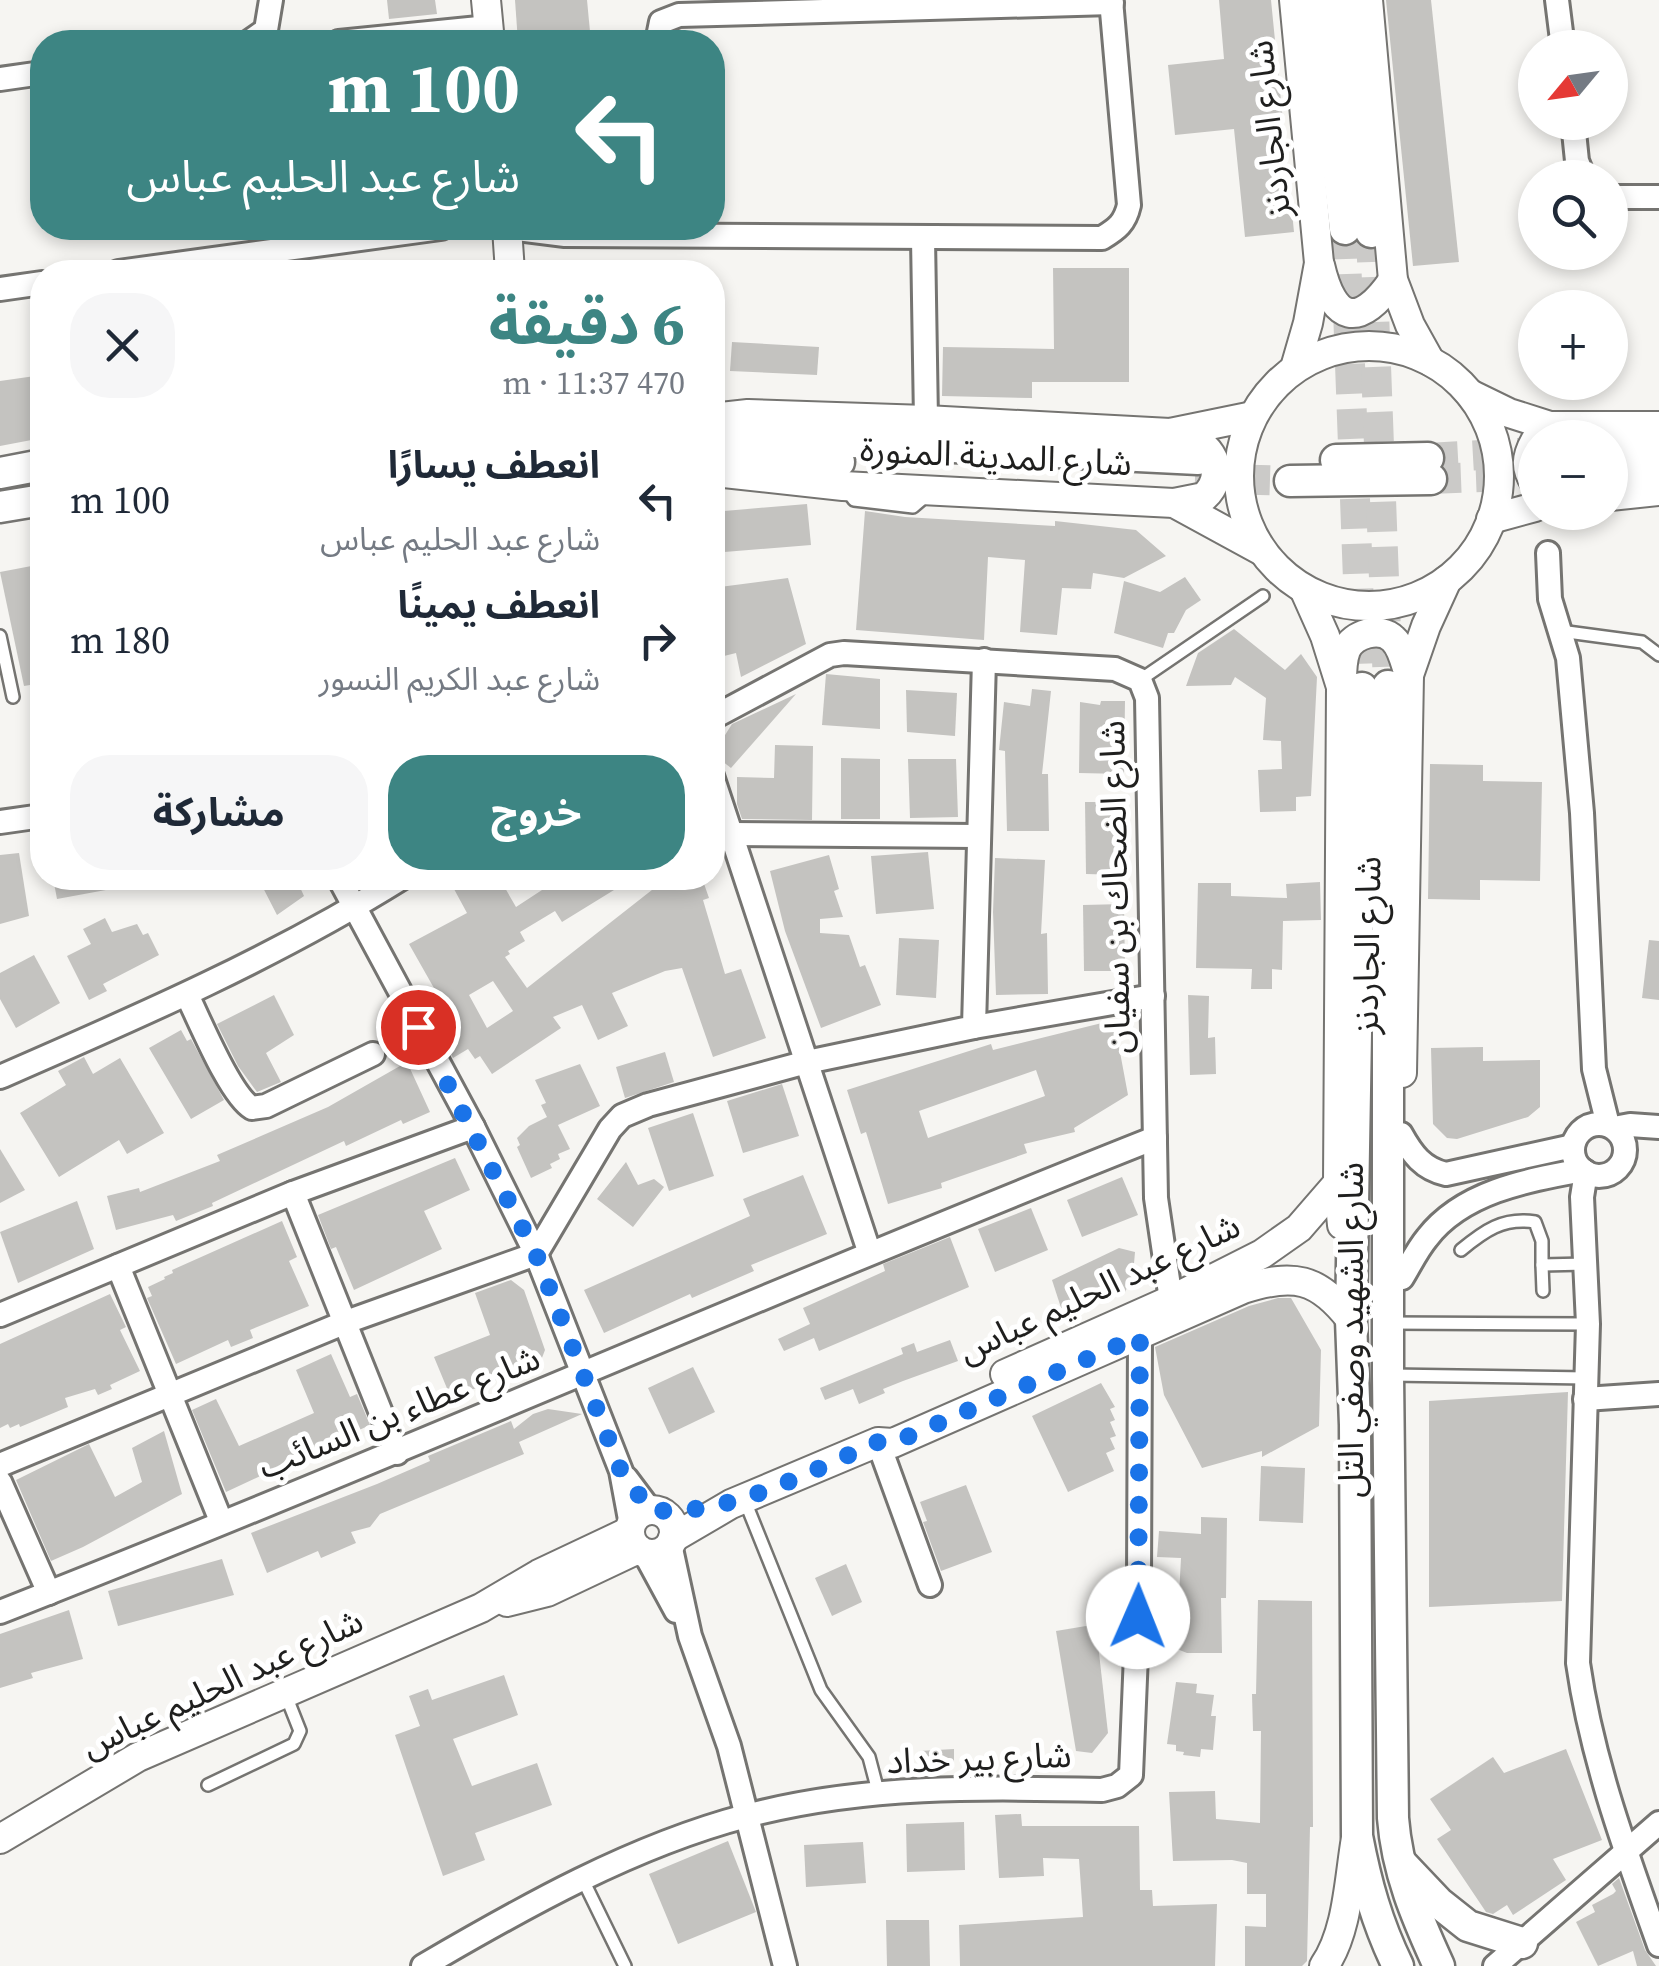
<!DOCTYPE html>
<html lang="ar">
<meta charset="utf-8">
<style>
:root{--surface:#fff;--page:#f6f6f7;--text:#1f2937;--muted:#747a83;--accent:#3d8583}
body{margin:0;font-family:"Source Serif 4","Noto Sans Arabic",serif;background:var(--page);color:var(--text);direction:rtl;height:100vh;display:flex;flex-direction:column;font-size:38px;white-space:nowrap}
*{box-sizing:border-box;margin:0}
p{font-size:32px;color:var(--muted)}
.icon{flex:none;width:55px;height:55px;fill:none;stroke:currentColor;stroke-width:2;stroke-linecap:round;stroke-linejoin:round}
.map{position:relative;flex:1;overflow:hidden;direction:ltr}
.drawer{position:absolute;left:30px;top:260px;width:695px;height:630px;display:flex;flex-direction:column;background:var(--surface);border-radius:40px;box-shadow:0 5px 15px #0003;direction:rtl}
.drawer>*{flex:none}
.hud{position:absolute;left:30px;top:30px;width:695px;height:210px;border-radius:40px;box-shadow:0 5px 15px #0003;direction:rtl;background:#3d8583;color:#fff;overflow:hidden}
.needle{width:65px;rotate:241deg}
.fabs{position:absolute;left:1518px;top:30px;display:grid;gap:20px}
.fabs a{display:grid;place-items:center;width:110px;height:110px;border-radius:50%;background:var(--surface);box-shadow:0 5px 15px #0003;font-size:50px}
.pin{position:absolute;display:grid;place-items:center;width:85px;height:85px;color:#fff;margin:-42px;border:5px solid #fff;border-radius:50%;box-shadow:0 2px 10px #0007}
.me{position:absolute;width:110px;margin:-55px;rotate:1deg;stroke-linejoin:round;filter:drop-shadow(0 0 8px #0008)}
.turn{display:flex;align-items:center;gap:35px;height:210px;padding:0 40px;font-size:45px}
.turn .icon{width:130px;height:130px;stroke-width:2.5}
.turn b{display:block;font-size:70px;line-height:85px}
.round{display:grid;place-items:center;flex:none;width:105px;height:105px;border-radius:40px;background:var(--page)}
.overview{display:flex;align-items:center;justify-content:space-between;height:170px;padding:0 40px}
h1{font-size:60px;font-weight:700;line-height:75px;color:var(--accent)}
.cta{display:flex;gap:20px;margin-top:auto;padding:20px 40px}
.cta a{flex:1;height:115px;border-radius:40px;background:var(--accent);color:#fff;font-size:40px;font-weight:700;line-height:115px;text-align:center}
.cta a+a{background:var(--page);color:var(--text)}
ul{padding:0;list-style:none}
li{display:flex;align-items:center;gap:30px;height:140px;padding:0 40px}
li div{flex:1}
li b{display:block;font-size:38px}
li em{font-style:normal}
.map>svg:first-child{display:block}
.building{fill:#c4c3c0;fill-rule:evenodd}
.lines{fill:none;stroke-linecap:round;stroke-linejoin:round}
.secondary-tunnel{stroke:#cbcac8;stroke-width:30;stroke-dasharray:30 15;stroke-linecap:butt}
.service-casing{stroke:#757471;stroke-width:16}
.minor-casing{stroke:#757471;stroke-width:28}
.tertiary-casing{stroke:#757471;stroke-width:32}
.secondary-casing{stroke:#757471;stroke-width:35}
.service{stroke:#fff;stroke-width:11}
.minor{stroke:#fff;stroke-width:22}
.tertiary{stroke:#fff;stroke-width:28}
.secondary{stroke:#fff;stroke-width:30}
.route{stroke:#1a73e8;stroke-width:18;stroke-dasharray:0 32.4}
.labels{text-anchor:middle;stroke-width:10;stroke-linejoin:round;paint-order:stroke}
.street-label{font-size:35px;fill:#1f1f1e;stroke:#fff}
</style>
<div class="map">
<svg width="1659" height="1966" viewBox="0 0 1659 1966">
<rect width="100%" height="100%" fill="#f6f5f2"/>
<g class="building">
<polygon points="387,0 435,0 437,14 389,19"/>
<polygon points="515,0 587,0 591,42 518,42"/>
<polygon points="1219,0 1271,0 1294,232 1245,237 1234,129 1175,135 1168,65 1224,59"/>
<polygon points="1386,0 1431,0 1459,262 1413,266"/>
<polygon points="1053,268 1129,268 1129,382 1032,382 1032,398 942,396 943,347 1054,349"/>
<polygon points="732,342 819,347 817,375 730,371"/>
<polygon points="42,375 42,438 0,446 0,381"/>
<polygon points="807,504 811,545 712,553 712,512"/>
<polygon points="865,511 905,517 1055,526 1055,521 1136,530 1166,556 1124,578 1093,573 1091,589 1062,588 1057,635 1020,632 1025,560 988,557 984,640 856,630"/>
<polygon points="42,564 42,683 24,686 0,572"/>
<polygon points="1185,577 1201,600 1186,610 1174,633 1168,633 1163,648 1114,633 1124,581 1160,592"/>
<polygon points="788,578 806,644 741,677 736,653 712,659 712,588"/>
<polygon points="1234,629 1285,670 1301,654 1317,677 1311,796 1296,797 1296,811 1260,812 1258,770 1282,769 1281,741 1263,740 1266,698 1235,677 1231,685 1186,686 1198,653"/>
<polygon points="826,674 880,679 880,729 822,725"/>
<polygon points="1032,689 1051,691 1042,774 1048,774 1049,831 1007,831 1005,751 999,750 1004,702 1030,706"/>
<polygon points="906,690 957,693 955,736 907,732"/>
<polygon points="796,694 731,768 713,754 732,724"/>
<polygon points="1101,701 1125,701 1124,774 1079,773 1080,702 1100,705"/>
<polygon points="775,745 813,746 812,820 742,819 737,804 737,777 774,778"/>
<polygon points="841,758 880,759 880,819 841,819"/>
<polygon points="908,759 956,759 958,817 910,818"/>
<polygon points="1430,764 1483,765 1483,781 1542,782 1540,881 1480,880 1480,900 1428,899"/>
<polygon points="1085,802 1122,802 1122,875 1086,874"/>
<polygon points="928,852 934,909 876,914 871,856"/>
<polygon points="19,853 29,916 0,924 0,855"/>
<polygon points="829,855 839,889 834,891 843,917 820,919 820,933 849,935 860,967 865,965 881,1005 821,1028 785,931 770,871"/>
<polygon points="995,858 1045,860 1041,934 1047,933 1048,994 996,995 993,912"/>
<polygon points="53,878 132,878 133,885 57,899"/>
<polygon points="258,878 290,878 294,885 298,883 304,896 277,915"/>
<path d="M448,878h35l6,10 12,-7 15,26 26,-17 -8,-12h72l8,12 -52,32 -7,-11 -35,21 5,9 -17,10 2,3 -5,3 22,31 130,-102 -3,-8h48l7,20 -6,2 22,74 16,-5 25,69 -53,19 -31,-89 -17,3 -53,22 16,33 -30,14 -16,-35 -29,12 8,11 -69,46 -12,-18 -5,3 -7,-10 -15,9 -23,-46 13,-8 -34,-60 58,-31zM493,981l20,30 -26,17 -18,-33z"/>
<polygon points="1320,882 1321,920 1283,921 1282,970 1272,969 1272,989 1251,989 1252,969 1196,968 1198,883 1231,883 1231,896 1287,898 1286,884"/>
<polygon points="1124,904 1125,971 1084,971 1083,905"/>
<polygon points="105,918 112,932 137,924 143,935 148,933 159,955 103,984 107,991 89,1000 67,956 91,944 83,929"/>
<polygon points="899,938 939,940 936,998 896,995"/>
<polygon points="1649,940 1659,941 1659,1000 1642,998"/>
<polygon points="34,955 60,1003 16,1028 0,999 0,973"/>
<polygon points="274,995 294,1035 266,1053 281,1082 257,1092 238,1066 217,1024"/>
<polygon points="1188,995 1209,996 1208,1038 1215,1037 1216,1074 1190,1075"/>
<path d="M1114,1020l14,75 -54,33 1,4 -51,12 3,9 -86,30 1,5 -54,16 -22,-72 -5,2 -14,-44 144,-46 2,6zM1036,1070l9,26 -117,42 -9,-27z"/>
<polygon points="181,1030 187,1041 191,1039 224,1100 191,1119 149,1048"/>
<polygon points="1483,1047 1483,1061 1540,1060 1540,1107 1528,1117 1457,1139 1447,1138 1433,1124 1431,1048"/>
<polygon points="665,1052 674,1082 625,1098 616,1067"/>
<polygon points="84,1057 93,1074 120,1058 164,1133 127,1154 119,1140 59,1177 20,1113 66,1085 58,1071"/>
<polygon points="407,1062 430,1112 403,1124 401,1120 346,1146 344,1141 212,1203 213,1206 176,1221 173,1215 116,1230 107,1196 139,1188 140,1192 220,1161 217,1155 328,1107"/>
<polygon points="580,1064 600,1106 558,1125 570,1149 558,1154 560,1159 550,1164 552,1168 531,1178 517,1147 520,1145 517,1138 529,1126 547,1117 541,1105 546,1103 535,1080"/>
<polygon points="782,1084 799,1136 743,1153 727,1101"/>
<polygon points="693,1113 714,1176 669,1191 648,1128"/>
<polygon points="0,1149 25,1190 0,1203"/>
<polygon points="455,1158 470,1190 424,1211 442,1249 354,1290 336,1247 331,1249 318,1215"/>
<polygon points="626,1162 638,1185 654,1179 664,1187 633,1227 597,1199"/>
<polygon points="803,1175 827,1234 751,1265 754,1271 692,1298 690,1294 604,1333 584,1290 750,1216 743,1199"/>
<polygon points="1122,1177 1138,1215 1082,1237 1067,1200"/>
<polygon points="77,1201 94,1249 18,1283 0,1232"/>
<polygon points="1031,1208 1048,1250 995,1272 978,1229"/>
<polygon points="282,1221 297,1257 289,1261 309,1306 250,1330 253,1338 231,1347 228,1340 176,1364 147,1298 152,1296 148,1287 165,1279 164,1277 173,1273 172,1270"/>
<polygon points="950,1237 969,1287 819,1351 814,1338 784,1351 778,1339 810,1324 803,1308 885,1271 883,1264"/>
<polygon points="1119,1248 1135,1252 1133,1275 1125,1292 1064,1317 1052,1280"/>
<polygon points="511,1280 524,1290 545,1350 540,1363 451,1398 434,1357 490,1335 475,1293"/>
<polygon points="110,1294 126,1327 120,1330 140,1371 110,1385 112,1389 98,1395 95,1389 65,1398 68,1407 20,1427 19,1424 10,1428 8,1424 0,1428 0,1344"/>
<polygon points="1278,1298 1291,1298 1321,1350 1319,1426 1262,1457 1262,1451 1202,1468 1164,1395 1155,1347 1249,1306"/>
<polygon points="950,1340 958,1361 903,1381 883,1389 885,1393 859,1404 853,1389 825,1400 820,1388 903,1354 901,1348 914,1343 917,1352"/>
<polygon points="331,1354 350,1397 357,1394 370,1425 226,1492 192,1410 216,1399 239,1446 314,1413 296,1370"/>
<polygon points="693,1367 715,1412 669,1434 648,1388"/>
<polygon points="1101,1383 1115,1407 1110,1409 1115,1420 1110,1422 1116,1436 1110,1438 1115,1449 1106,1453 1114,1471 1068,1492 1032,1416"/>
<polygon points="1568,1392 1562,1601 1429,1607 1429,1401"/>
<polygon points="548,1409 582,1414 519,1442 524,1454 380,1514 370,1527 351,1532 356,1543 321,1558 318,1551 267,1573 251,1533 377,1484 430,1461 428,1456 511,1421 514,1429 533,1414"/>
<polygon points="164,1431 182,1494 83,1547 51,1561 16,1480 89,1444 115,1497 142,1482 132,1448"/>
<polygon points="1261,1466 1305,1468 1303,1523 1259,1521"/>
<polygon points="966,1485 992,1552 941,1571 923,1522 927,1521 920,1502"/>
<polygon points="1201,1517 1227,1518 1226,1598 1221,1598 1222,1653 1187,1653 1172,1647 1171,1614 1178,1614 1181,1558 1157,1557 1159,1531 1201,1534"/>
<polygon points="222,1559 234,1595 118,1626 108,1591"/>
<polygon points="846,1564 862,1602 832,1616 815,1578"/>
<polygon points="1258,1600 1312,1601 1313,1827 1310,1827 1307,1961 1302,1966 1245,1966 1245,1926 1266,1927 1266,1894 1247,1894 1247,1863 1232,1860 1173,1861 1169,1792 1215,1791 1216,1819 1260,1823 1261,1731 1253,1731 1252,1694 1256,1694"/>
<polygon points="69,1610 83,1659 31,1673 33,1678 0,1688 0,1634"/>
<polygon points="1092,1625 1097,1635 1108,1733 1092,1753 1076,1751 1056,1631"/>
<polygon points="504,1675 518,1715 453,1739 472,1786 537,1763 552,1805 475,1833 485,1860 443,1876 395,1735 420,1726 409,1696 428,1689 432,1700"/>
<polygon points="1176,1682 1197,1684 1196,1693 1214,1695 1211,1716 1216,1716 1213,1750 1201,1749 1200,1757 1183,1755 1184,1752 1176,1751 1176,1745 1167,1744"/>
<polygon points="954,1749 954,1768 920,1769 919,1751"/>
<polygon points="1566,1749 1602,1840 1553,1859 1566,1880 1513,1915 1507,1905 1493,1914 1486,1912 1437,1839 1451,1830 1430,1799 1493,1757 1504,1773"/>
<polygon points="1021,1814 1022,1826 1139,1826 1140,1890 1152,1890 1153,1906 1217,1904 1215,1966 960,1966 959,1925 1083,1917 1079,1859 1043,1858 1044,1876 999,1878 995,1815"/>
<polygon points="964,1822 965,1870 907,1872 906,1824"/>
<polygon points="728,1841 756,1912 678,1944 649,1874"/>
<polygon points="863,1842 866,1883 806,1887 804,1845"/>
<polygon points="1619,1878 1645,1950 1656,1966 1637,1966 1633,1951 1598,1966 1576,1922 1595,1912 1592,1905 1613,1894 1616,1891 1612,1884"/>
<polygon points="886,1920 929,1920 930,1966 887,1966"/>
</g>
<g class="lines">
<g class="secondary-tunnel">
<polyline points="1345,229 1362,688"/>
<polyline points="1371,232 1388,686"/>
<polyline points="1428,458 1535,452"/>
<polyline points="1195,478 1290,481"/>
<polyline points="1431,479 1535,475"/>
</g>
<g class="service-casing">
<g id="service">
<polyline points="846,489 854,500 913,507 927,495"/>
<polyline points="1560,631 1642,642 1659,655"/>
<polyline points="0,636 13,697"/>
<polyline points="1140,680 1263,596"/>
<path d="M1461,1250c23,-19 42,-33 74,-28l7,19v24l44,-1"/>
<polyline points="1542,1265 1543,1291"/>
<polyline points="1389,1323 1588,1324"/>
<polyline points="1390,1375 1586,1378"/>
<polyline points="745,1501 821,1690 869,1757 879,1795"/>
<polyline points="208,1785 294,1744 300,1731 285,1693"/>
<polyline points="583,1880 625,1966"/>
</g>
</g>
<g class="minor-casing">
<g id="minor">
<polyline points="1557,0 1563,48"/>
<polyline points="249,42 266,30 271,0"/>
<polyline points="339,42 489,27"/>
<polyline points="657,42 661,22 679,15 1112,3"/>
<polyline points="0,79 42,73"/>
<polyline points="1573,122 1577,161 1584,178"/>
<polyline points="1610,197 1659,197"/>
<path d="M508,228l57,7 537,3c15,-9 23,-15 27,-33l-18,-205"/>
<polyline points="923,238 926,420"/>
<polyline points="118,272 441,228"/>
<polyline points="0,289 42,283"/>
<polyline points="1548,553 1550,599 1568,658 1582,813 1594,1069 1608,1125"/>
<polyline points="712,718 830,655 844,653 1115,669 1140,680 1147,698 1156,1198 1171,1300"/>
<polyline points="712,776 869,1251"/>
<polyline points="0,822 42,816"/>
<polyline points="731,834 977,836"/>
<polyline points="339,878 473,1127 536,1254 621,1471 631,1525"/>
<path d="M187,995c13,26 43,100 65,113l14,-2 107,-52"/>
<polyline points="974,1027 1153,996"/>
<path d="M0,1077c138,-60 274,-119 402,-199"/>
<circle cx="1599" cy="1150" r="26"/>
<polyline points="1614,1128 1630,1125 1659,1127"/>
<path d="M1401,1134c11,20 22,35 45,40l127,-28"/>
<path d="M1586,1172l-4,25 6,127 -10,339c14,98 48,189 81,282"/>
<polyline points="293,1193 397,1453"/>
<polyline points="118,1266 221,1521"/>
<path d="M1402,1278c8,-13 15,-28 25,-40 36,-47 102,-58 156,-68"/>
<polyline points="0,1315 293,1193 473,1127"/>
<polyline points="1585,1399 1659,1394"/>
<polyline points="878,1442 930,1585"/>
<polyline points="0,1465 346,1322 536,1254 610,1129 622,1116 648,1105 807,1062 974,1027 984,660"/>
<polyline points="626,1478 650,1510"/>
<polyline points="0,1482 49,1593"/>
<polyline points="670,1544 690,1636 729,1746 785,1966"/>
<polyline points="644,1552 676,1611"/>
<path d="M0,1612c388,-152 768,-321 1155,-474"/>
<path d="M423,1966c101,-59 209,-120 323,-150 116,-31 237,-29 356,-26l15,-4 14,-11 8,-193 1,-245"/>
<polyline points="1495,1966 1659,1823"/>
</g>
</g>
<g class="tertiary-casing">
<g id="tertiary">
<polyline points="486,0 490,42"/>
<polyline points="1294,0 1319,263 1308,323 1295,368"/>
<polyline points="1368,0 1393,280 1410,325 1430,361"/>
<polyline points="507,228 510,272"/>
<path d="M1320,265c13,57 39,65 73,15"/>
<circle cx="1369" cy="476" r="130"/>
<polyline points="1470,394 1509,413 1550,426 1659,426"/>
<polyline points="712,418 748,414 926,420 1170,433 1253,416"/>
<path d="M1535,441c-9,16 -10,27 0,42"/>
<polyline points="724,473 843,486 1174,503 1262,551"/>
<polyline points="1610,496 1659,491"/>
<path d="M1174,503l30,-6c23,-21 10,-51 -16,-60"/>
<polyline points="1491,519 1535,507"/>
<polyline points="1304,589 1325,636 1341,687 1338,1183 1342,1225"/>
<path d="M1342,682c0,-10 0,-22 4,-32 7,-16 34,-24 47,-11 9,8 12,24 16,36"/>
<polyline points="1402,1073 1409,675 1426,626 1447,580"/>
<polyline points="1005,1374 1171,1300 1262,1254 1299,1228 1338,1183"/>
<circle cx="652" cy="1532" r="22"/>
<path d="M673,1538l58,-34 147,-62 15,1 350,-154c50,-16 75,-12 108,31"/>
<polyline points="507,1602 547,1592 638,1549"/>
<polyline points="0,1839 138,1757 481,1608 539,1574 630,1531"/>
<path d="M1324,1966c24,-34 25,-88 32,-128"/>
</g>
</g>
<g class="secondary-casing">
<g id="secondary">
<polyline points="1319,0 1345,229"/>
<polyline points="1343,0 1371,232"/>
<polyline points="712,435 1198,459"/>
<polyline points="1610,447 1659,443"/>
<polyline points="1336,460 1428,458"/>
<polyline points="712,462 839,462"/>
<polyline points="1610,470 1659,466"/>
<polyline points="0,473 42,465"/>
<polyline points="1290,481 1431,479"/>
<polyline points="0,507 42,500"/>
<path d="M1388,686v689l5,443c4,54 24,100 46,148"/>
<path d="M1362,688l-11,632 4,105 2,411c9,47 20,87 41,130"/>
<polyline points="1402,1864 1439,1903 1468,1926 1522,1943"/>
</g>
</g>
<use href="#service" class="service"/>
<use href="#minor" class="minor"/>
<use href="#tertiary" class="tertiary"/>
<use href="#secondary" class="secondary"/>
</g>
<g class="lines">
<path class="route" d="M418,1027l118,227 85,217 29,39c80,7 155,-37 228,-68l15,1 247,-107 -2,281"/>
</g>
<g class="labels">
<g class="street-label">
<text transform="translate(1269 129) rotate(-96)" y="12">شارع الجاردنز</text>
<text transform="translate(996 456) rotate(3)" y="12">شارع المدينة المنورة</text>
<text transform="translate(1115 887) rotate(-91)" y="12">شارع الضحاك بن سفيان</text>
<text transform="translate(1367 945) rotate(-89)" y="12">شارع الجاردنز</text>
<text transform="translate(1099 1288) rotate(-25)" y="12">شارع عبد الحليم عباس</text>
<text transform="translate(1351 1330) rotate(-90)" y="12">شارع الشهيد وصفي التل</text>
<text transform="translate(399 1412) rotate(-22)" y="12">شارع عطاء بن السائب</text>
<text transform="translate(222 1683) rotate(-25)" y="12">شارع عبد الحليم عباس</text>
<text transform="translate(979 1758) rotate(-2)" y="12">شارع بير خداد</text>
</g>
</g>
</svg>
<div class="fabs">
<a><svg class="needle" viewBox="-14 -14 28 28"><path d="M0-13l5 13h-10z" fill="#e53935"/><path d="M0 13l5-13h-10z" fill="#747a83"/></svg></a>
<a><svg class="icon" aria-label="search" viewBox="0 0 24 24"><circle cx="10" cy="10" r="6"/><path d="M15 15l6 6"/></svg></a>
<a>+</a>
<a>−</a>
</div>
<div class="pin" style="left:418px;top:1027px;background:#d93025"><svg class="icon" aria-label="arrive" viewBox="0 0 24 24"><path d="M6 21V4h12l-3 4 3 4H6"/></svg></div>
<svg class="me" style="left:1138px;top:1617px" viewBox="-20 -20 40 40"><circle r="19" fill="#fff"/><path d="M0-13L10 11 0 6-10 11z" fill="#1a73e8"/></svg>
<div class="hud">
<div class="turn"><svg class="icon" aria-label="left" viewBox="0 0 24 24"><path d="M17 20v-9H6M10 6l-5 5 5 5"/></svg><div><b>100 m</b>شارع عبد الحليم عباس</div></div>
</div>
<section class="drawer">
<div class="overview"><div><h1>6 دقيقة</h1><p>470 m · 11:37</p></div><a class="round"><svg class="icon" aria-label="close" viewBox="0 0 24 24"><path d="M6 6l12 12M18 6L6 18"/></svg></a></div>
<ul>
<li><svg class="icon" aria-label="left" viewBox="0 0 24 24"><path d="M17 20v-9H6M10 6l-5 5 5 5"/></svg><div><b>انعطف يسارًا</b><p>شارع عبد الحليم عباس</p></div><em>100 m</em></li>
<li><svg class="icon" aria-label="right" viewBox="0 0 24 24"><path d="M7 20v-9h11M14 6l5 5-5 5"/></svg><div><b>انعطف يمينًا</b><p>شارع عبد الكريم النسور</p></div><em>180 m</em></li>
</ul>
<div class="cta"><a>خروج</a><a>مشاركة</a></div>
</section>
</div>
